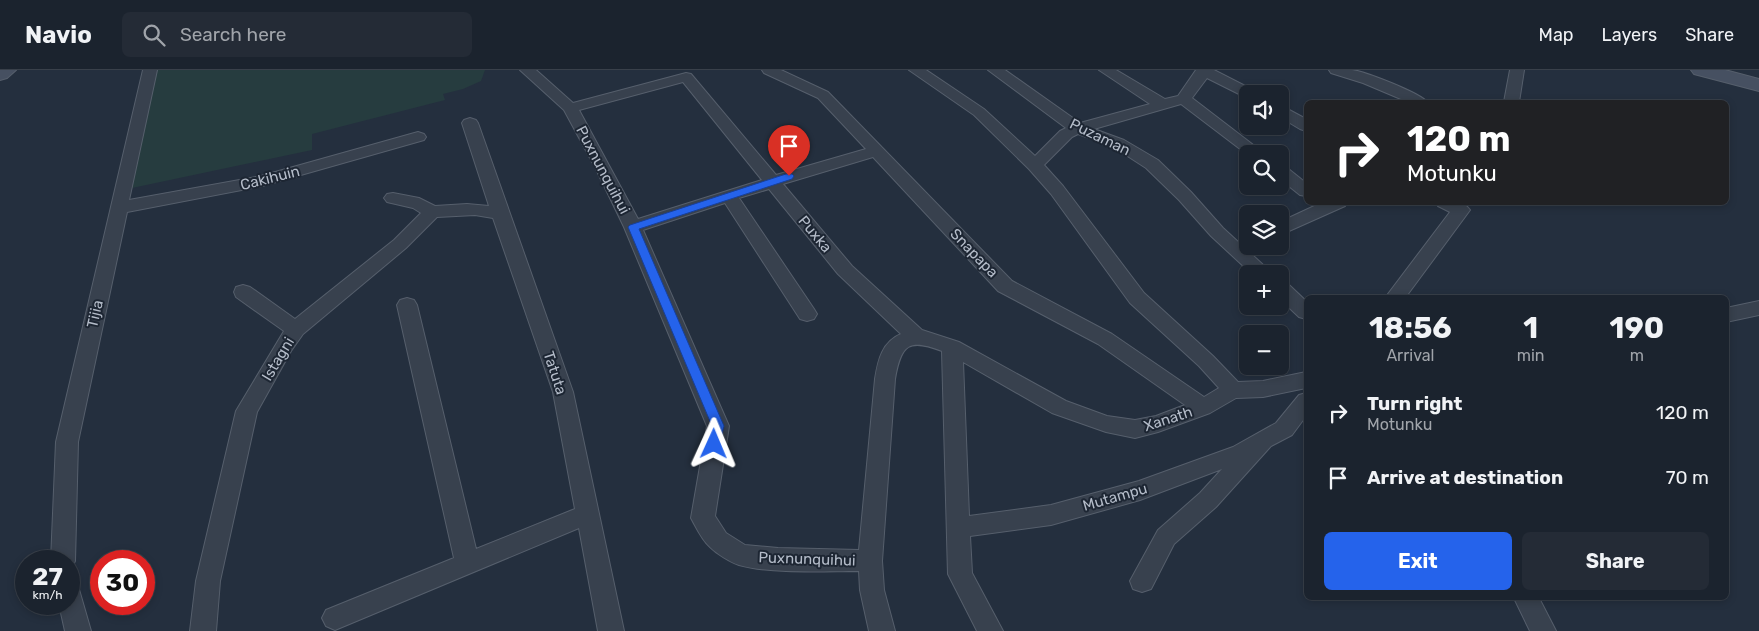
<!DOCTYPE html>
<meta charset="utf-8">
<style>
:root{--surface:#1b232e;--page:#242b36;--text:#f1f3f6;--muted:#a0a4aa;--line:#39404a;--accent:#2563eb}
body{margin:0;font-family:Rubik,sans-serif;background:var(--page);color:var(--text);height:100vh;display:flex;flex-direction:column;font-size:19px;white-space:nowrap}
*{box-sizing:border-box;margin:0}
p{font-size:16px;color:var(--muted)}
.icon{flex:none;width:28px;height:28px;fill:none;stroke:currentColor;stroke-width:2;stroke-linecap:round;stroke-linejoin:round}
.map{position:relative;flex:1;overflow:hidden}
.sheet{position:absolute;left:1304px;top:225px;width:425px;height:305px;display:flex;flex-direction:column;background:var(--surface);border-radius:8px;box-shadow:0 2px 8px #0003,0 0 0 1px var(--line)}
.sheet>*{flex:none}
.banner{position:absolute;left:1304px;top:30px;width:425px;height:105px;border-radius:8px;box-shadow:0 2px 8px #0003,0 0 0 1px var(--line);background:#202124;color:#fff;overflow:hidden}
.fabs{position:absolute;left:1239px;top:15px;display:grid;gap:10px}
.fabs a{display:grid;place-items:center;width:50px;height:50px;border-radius:8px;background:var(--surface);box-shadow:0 2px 8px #0003,0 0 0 1px var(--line);font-size:25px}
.speed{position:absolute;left:15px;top:480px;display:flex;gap:10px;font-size:25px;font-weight:700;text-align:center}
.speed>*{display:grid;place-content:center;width:65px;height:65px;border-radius:50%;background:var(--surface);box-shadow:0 2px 8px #0003,0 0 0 1px var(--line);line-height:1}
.speed small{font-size:12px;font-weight:400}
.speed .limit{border:8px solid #d22;background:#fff;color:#111}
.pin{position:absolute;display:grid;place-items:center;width:42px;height:42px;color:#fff;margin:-51px -21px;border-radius:50% 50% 50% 0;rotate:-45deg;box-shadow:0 0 5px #0007}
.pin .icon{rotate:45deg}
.me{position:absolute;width:55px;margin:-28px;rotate:1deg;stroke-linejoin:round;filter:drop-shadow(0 0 4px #0008)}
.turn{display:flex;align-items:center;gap:18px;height:105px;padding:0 20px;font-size:22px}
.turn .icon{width:65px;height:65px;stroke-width:2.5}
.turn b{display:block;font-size:35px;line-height:42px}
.eta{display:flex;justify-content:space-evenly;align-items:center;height:85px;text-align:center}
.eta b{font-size:30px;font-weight:700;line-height:35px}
.button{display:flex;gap:10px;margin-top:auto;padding:10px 20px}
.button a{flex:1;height:58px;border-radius:8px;background:var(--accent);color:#fff;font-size:20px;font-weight:700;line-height:58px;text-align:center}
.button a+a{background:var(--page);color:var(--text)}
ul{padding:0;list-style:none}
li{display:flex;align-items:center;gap:15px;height:65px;padding:0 20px}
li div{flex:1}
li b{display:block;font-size:19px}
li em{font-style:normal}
header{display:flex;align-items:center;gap:30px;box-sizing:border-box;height:70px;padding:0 25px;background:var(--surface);border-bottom:1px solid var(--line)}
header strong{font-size:24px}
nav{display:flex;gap:28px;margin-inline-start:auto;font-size:18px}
.search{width:350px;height:45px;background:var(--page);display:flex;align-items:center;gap:12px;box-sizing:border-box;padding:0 18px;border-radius:8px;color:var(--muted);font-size:19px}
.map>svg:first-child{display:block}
.green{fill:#263c3f}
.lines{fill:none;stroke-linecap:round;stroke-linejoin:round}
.street-casing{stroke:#565f6c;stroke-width:2}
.secondary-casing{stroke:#565f6c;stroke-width:2}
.street{fill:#38414e;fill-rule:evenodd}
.secondary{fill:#465061;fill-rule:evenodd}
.route{fill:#2563eb;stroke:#184099}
.labels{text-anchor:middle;stroke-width:4;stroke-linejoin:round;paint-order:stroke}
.street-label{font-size:15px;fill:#b4bcc9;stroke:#1d2633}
</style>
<header>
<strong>Navio</strong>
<div class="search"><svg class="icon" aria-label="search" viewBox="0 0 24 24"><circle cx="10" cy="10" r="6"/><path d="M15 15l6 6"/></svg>Search here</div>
<nav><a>Map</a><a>Layers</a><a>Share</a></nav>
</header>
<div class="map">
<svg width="1759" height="561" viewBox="0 0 1759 561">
<rect width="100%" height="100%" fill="#242f3e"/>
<polygon class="green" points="157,0 485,0 481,11 463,19 443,24 445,30 312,64 312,80 132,118"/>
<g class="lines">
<g class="street-casing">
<g id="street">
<polygon points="143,0 157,0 129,130 261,106 418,62 424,64 426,67 424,70 262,116 127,142 78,372 75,491 71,499 69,500 69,491 51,491 56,372"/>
<path d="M520,0h16l37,33 113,-30 5,1 85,101 90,-26 -48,-51 -54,-25 -2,-3h19l47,22 184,189 100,53 92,63 15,-9 -20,-22 -69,-63 -79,-109 -22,-25 -55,-54 -65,-45h17l58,39 51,47 25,-25 6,-3 -78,-58h17l75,53 70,-19 -51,-34h17l49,29 13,-3 18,-26h18l41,21 2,3h-9v4l-3,-1 -38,-19 -15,20 73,56 -17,1 -67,-51 -87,25 30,11 34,20 33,32 32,36 50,46h-21l-41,-38 -32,-36 -33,-32 -34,-22 -34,-12 -6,3 -28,28 19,21 81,107 69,63 25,26 25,-1 43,-9v16l-43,9 -27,1 -26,15 -52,19 -23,6 -29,-6 -54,-19 -89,-51 6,154 82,-11 88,-24 94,-34 43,-24 23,-28 7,-2v23l-14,19 -21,11 -55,61 -42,37 -23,45 -9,3 -9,-3 -3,-8 28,-51 42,-37 22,-24 -82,31 -89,25 -81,11 2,37 31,58h-26l-29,-57 -6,-223c-33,-13 -41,-7 -47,28l-13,182 2,29 11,41h-26l-9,-41 -1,-19c-34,0 -88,3 -120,-6 -9,-3 -22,-11 -29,-18 -8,-7 -14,-20 -19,-29l16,-92 -83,-199 -28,-58 -32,-59zM683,12l79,98 -124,39 -59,-109zM873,87l125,134 100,53 87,61 -29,11 -21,4 -28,-4 -41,-15 -107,-59 -37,-12 -70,-64 -69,-82zM769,119l69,85 63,60c-19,8 -23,26 -26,45l-16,171 -81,-2 -33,-3 -19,-12 -11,-17 14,-90 -86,-196 82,-27 75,116 7,2 7,-2 3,-5 -3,-5 -75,-111z"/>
<path d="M1329,0c7,0 15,0 23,0 12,1 68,23 75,32h-19l-45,-19 -32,-10z"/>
<polygon points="1510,0 1524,0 1519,32 1504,32"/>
<polygon points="1280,35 1306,49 1306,61 1300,59 1280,47"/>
<polygon points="470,48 476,50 478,53 573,322 624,561 598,561 579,458 335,560 326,556 322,548 326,540 454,488 397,235 400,230 407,228 414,230 417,235 476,479 575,439 553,322 493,148 475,145 437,147 406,178 303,264 291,281 257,342 220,511 216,561 190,561 196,511 236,341 284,261 236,227 234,222 236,217 243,215 250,217 295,249 394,170 421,143 413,138 387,132 384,128 387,124 393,123 419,128 435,136 467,134 489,136 462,53 464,50"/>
<polygon points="1280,96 1286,97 1306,113 1306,126 1300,125 1280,109"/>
<polygon points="1323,132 1347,132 1345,136 1280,165 1280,152"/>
<path d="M1436,132c11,0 27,-3 34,8l-65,88h-20l65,-86 -12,-6z"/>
<polygon points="1280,211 1287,213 1306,231 1306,249 1299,247 1280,229"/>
<polygon points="1759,231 1759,245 1726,252 1726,238"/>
<polygon points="69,513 78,516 91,561 65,561 59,534 69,534"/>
<polygon points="1514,528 1539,528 1556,561 1530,561"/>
</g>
</g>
<g class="secondary-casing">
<g id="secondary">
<polygon points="0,0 16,0 7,8 0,10"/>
<polygon points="1691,0 1725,0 1759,9 1759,21 1694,4"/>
</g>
</g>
<use href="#street" class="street"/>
<use href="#secondary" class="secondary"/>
</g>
<polygon class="route" points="786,104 792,104 794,106 792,109 639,159 724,356 719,377 710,377 708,374 712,356 628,157 630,155"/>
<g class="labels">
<g class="street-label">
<text transform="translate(1100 67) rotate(26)" y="5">Puzaman</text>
<text transform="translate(603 100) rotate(62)" y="5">Puxnunquihui</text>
<text transform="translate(270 108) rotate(-14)" y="5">Cakihuin</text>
<text transform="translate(815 164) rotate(50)" y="5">Puxka</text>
<text transform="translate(974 183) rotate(46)" y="5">Snapapa</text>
<text transform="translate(95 244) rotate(-77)" y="5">Tijia</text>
<text transform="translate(278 289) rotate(-59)" y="5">Istagni</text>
<text transform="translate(555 303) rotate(72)" y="5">Tatuta</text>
<text transform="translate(1168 349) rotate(-18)" y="5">Xanath</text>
<text transform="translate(1115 427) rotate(-16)" y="5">Mutampu</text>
<text transform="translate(807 489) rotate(2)" y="5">Puxnunquihui</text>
</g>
</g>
</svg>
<div class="fabs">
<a><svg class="icon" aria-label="sound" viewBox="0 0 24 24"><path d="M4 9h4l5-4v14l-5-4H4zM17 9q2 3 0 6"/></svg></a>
<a><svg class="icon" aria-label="search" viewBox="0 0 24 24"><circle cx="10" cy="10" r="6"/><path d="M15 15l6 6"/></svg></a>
<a><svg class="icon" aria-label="layers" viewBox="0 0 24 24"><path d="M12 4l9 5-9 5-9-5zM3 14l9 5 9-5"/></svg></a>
<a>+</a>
<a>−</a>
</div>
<div class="speed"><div>27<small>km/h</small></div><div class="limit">30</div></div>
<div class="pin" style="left:789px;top:106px;background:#d93025"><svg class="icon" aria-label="arrive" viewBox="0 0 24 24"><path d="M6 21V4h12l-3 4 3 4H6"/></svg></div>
<svg class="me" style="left:714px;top:374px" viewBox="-20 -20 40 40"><path d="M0-17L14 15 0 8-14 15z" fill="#2563eb" stroke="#fff" stroke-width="4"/></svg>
<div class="banner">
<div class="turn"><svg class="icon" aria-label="right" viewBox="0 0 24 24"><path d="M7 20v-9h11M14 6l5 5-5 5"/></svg><div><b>120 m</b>Motunku</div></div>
</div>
<section class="sheet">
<div class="eta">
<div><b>18:56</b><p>Arrival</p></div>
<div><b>1</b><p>min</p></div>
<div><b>190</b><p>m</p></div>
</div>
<ul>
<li><svg class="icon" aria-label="right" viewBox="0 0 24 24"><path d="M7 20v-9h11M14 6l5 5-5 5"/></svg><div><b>Turn right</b><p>Motunku</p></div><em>120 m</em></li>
<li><svg class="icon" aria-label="arrive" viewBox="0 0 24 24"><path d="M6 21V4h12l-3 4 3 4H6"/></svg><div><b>Arrive at destination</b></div><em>70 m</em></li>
</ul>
<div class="button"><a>Exit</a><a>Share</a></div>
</section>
</div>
